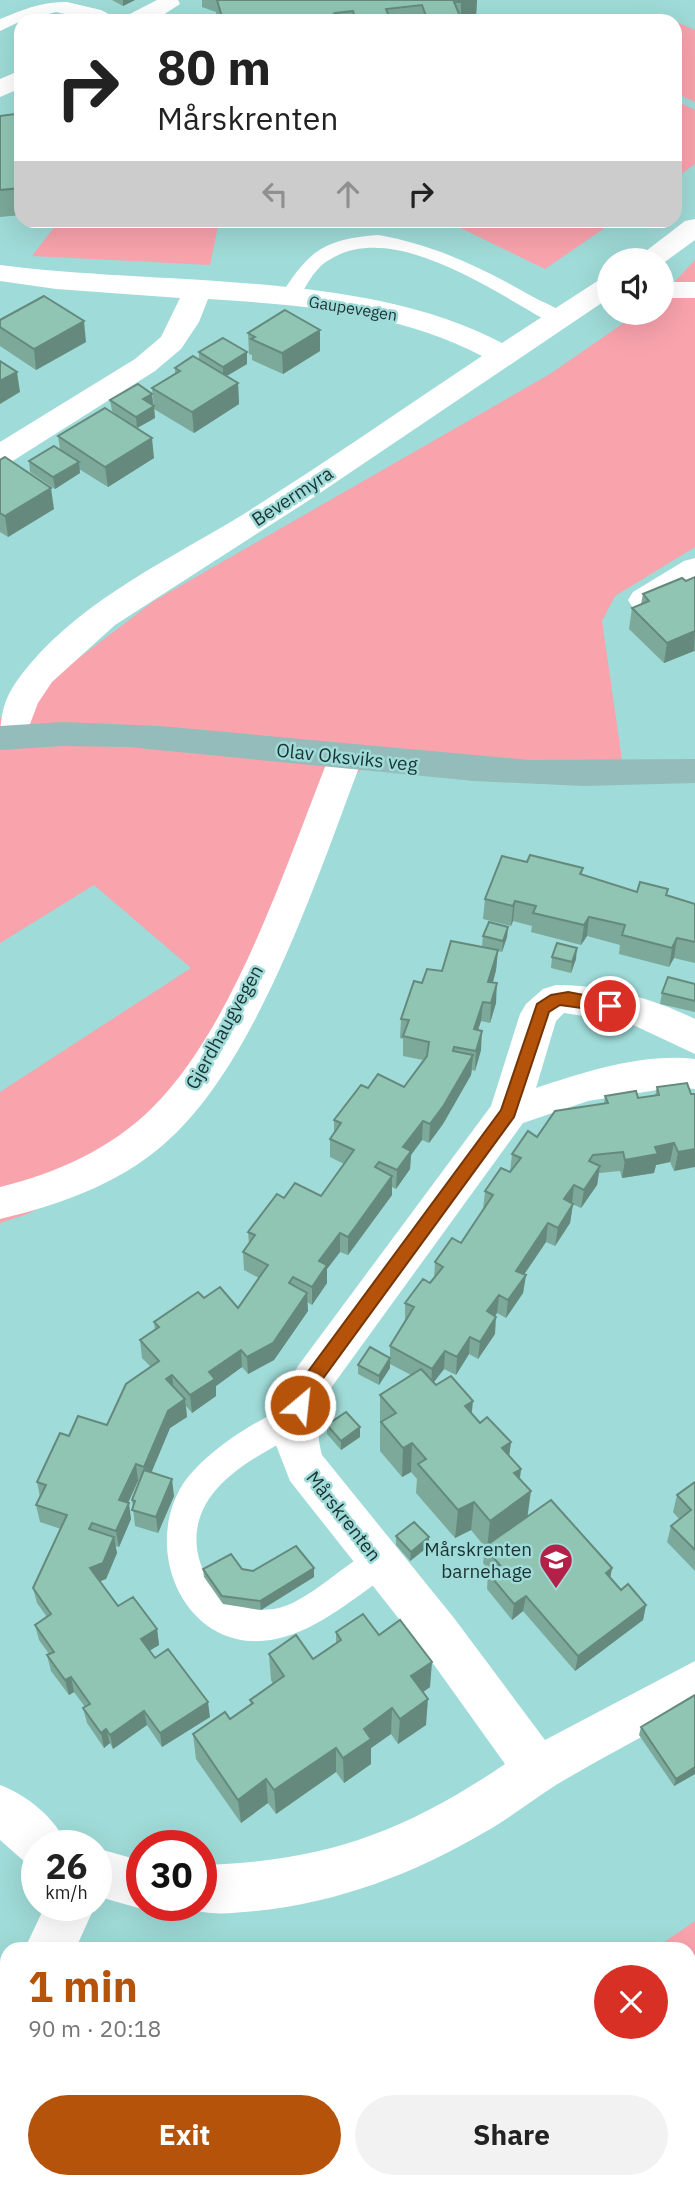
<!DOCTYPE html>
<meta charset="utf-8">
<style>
:root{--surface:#fff;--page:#f2f2f2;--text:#222;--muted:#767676;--accent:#b45309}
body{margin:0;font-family:"IBM Plex Sans",sans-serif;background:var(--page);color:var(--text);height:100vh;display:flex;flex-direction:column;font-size:26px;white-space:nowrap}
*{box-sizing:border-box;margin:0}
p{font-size:23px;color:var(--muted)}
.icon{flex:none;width:38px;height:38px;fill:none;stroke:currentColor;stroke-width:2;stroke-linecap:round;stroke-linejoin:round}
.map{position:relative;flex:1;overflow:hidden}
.details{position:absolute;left:0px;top:1942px;width:696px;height:247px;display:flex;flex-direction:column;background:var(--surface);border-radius:21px 21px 0 0;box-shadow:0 7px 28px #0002}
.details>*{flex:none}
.top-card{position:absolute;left:14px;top:14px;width:668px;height:214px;border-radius:21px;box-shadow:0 7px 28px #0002;background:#fff;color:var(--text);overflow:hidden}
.fabs{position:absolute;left:597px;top:248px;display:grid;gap:14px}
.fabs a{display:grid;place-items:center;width:77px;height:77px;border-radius:50%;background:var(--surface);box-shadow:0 7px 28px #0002;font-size:35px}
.speed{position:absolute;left:21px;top:1830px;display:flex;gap:14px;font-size:35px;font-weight:700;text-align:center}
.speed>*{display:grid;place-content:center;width:91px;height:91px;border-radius:50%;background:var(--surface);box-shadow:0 7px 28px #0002;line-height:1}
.speed small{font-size:18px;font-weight:400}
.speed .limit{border:10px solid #d22;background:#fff;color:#111}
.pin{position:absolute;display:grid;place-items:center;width:60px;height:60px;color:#fff;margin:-30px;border:4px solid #fff;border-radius:50%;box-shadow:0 2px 7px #0007}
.me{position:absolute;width:77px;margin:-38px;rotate:28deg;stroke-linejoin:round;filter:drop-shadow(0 0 5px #0008)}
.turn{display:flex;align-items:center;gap:24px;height:147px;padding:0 28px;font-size:32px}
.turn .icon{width:91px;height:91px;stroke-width:2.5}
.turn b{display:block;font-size:49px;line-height:60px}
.lanes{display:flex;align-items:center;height:66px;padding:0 28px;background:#0003;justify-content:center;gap:35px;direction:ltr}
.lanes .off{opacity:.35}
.round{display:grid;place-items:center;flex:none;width:74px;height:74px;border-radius:37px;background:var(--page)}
.headline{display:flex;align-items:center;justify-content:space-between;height:119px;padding:0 28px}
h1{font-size:42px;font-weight:800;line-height:52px;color:var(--accent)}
.action{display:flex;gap:14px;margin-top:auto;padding:14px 28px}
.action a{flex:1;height:80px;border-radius:42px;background:var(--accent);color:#fff;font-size:28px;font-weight:800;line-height:80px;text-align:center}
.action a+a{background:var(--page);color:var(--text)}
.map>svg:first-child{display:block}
.green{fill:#f9a3ad}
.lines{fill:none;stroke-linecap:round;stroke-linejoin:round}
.lane{fill:#fff;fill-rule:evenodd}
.street{fill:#fff;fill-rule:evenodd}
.secondary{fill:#93bcbb;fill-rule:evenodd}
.wall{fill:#7ca99a}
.shaded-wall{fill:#658a7d}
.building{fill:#90c5b3;stroke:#658a7d;stroke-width:2}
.route{fill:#b45309;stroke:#753606;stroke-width:2}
.labels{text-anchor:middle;stroke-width:5;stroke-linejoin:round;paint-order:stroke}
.far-street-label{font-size:16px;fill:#1b3332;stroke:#9fdbd8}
.street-label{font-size:19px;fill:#1b3332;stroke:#9fdbd8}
.poi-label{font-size:19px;fill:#1b3332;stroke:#9fdbd8;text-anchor:end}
</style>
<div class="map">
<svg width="695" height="2188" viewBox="0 0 695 2188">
<rect width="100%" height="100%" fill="#9fdbd8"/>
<g class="green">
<polygon points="676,22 695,30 695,102 676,93"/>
<polygon points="676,101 695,110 695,164 676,178"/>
<polygon points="59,221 59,220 219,221 210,265 32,256"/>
<polygon points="446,221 615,221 545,269"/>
<polygon points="695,260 695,547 615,596 602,621 623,767 377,758 356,774 275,961 111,1174 27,1214 0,1223 0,1092 191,968 94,885 0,943 0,718 154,601 550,374 638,313 662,313 662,295"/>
<polygon points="695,1921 695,2188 537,2188 535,2182 690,2182 690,1950 654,1949"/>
</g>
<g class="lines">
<g class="lane">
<path d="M67,2l34,8 21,11h-26l-40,-9 -35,9 -21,10v-12c22,-9 43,-18 67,-17z"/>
<path d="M378,235c59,10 108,35 159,64 10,5 25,10 31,20l-10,6 -7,-2c-57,-31 -158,-104 -222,-63 -16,9 -23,28 -33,42l-7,2 -10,-6c29,-46 43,-59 99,-63z"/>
<path d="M295,1404l11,4 4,10 -4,10c-32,20 -72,37 -95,68 -37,50 1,122 63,113 36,-6 71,-49 106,-62l11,4 5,11 -5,11c-35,23 -72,57 -115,66 -86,18 -134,-82 -96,-150 20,-35 78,-71 115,-85z"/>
</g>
<g class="street">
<polygon points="157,0 178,0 180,4 154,21 123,21 126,16"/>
<polygon points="21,70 21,88 0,97 0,79"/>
<polygon points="695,219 695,240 662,264 662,261 633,261 685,221"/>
<path d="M0,265c157,21 362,4 502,78l97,-63 10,-2v20l-295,199 -199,128 -63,57 -14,21 -16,42 -12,4 -10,-3c0,-38 5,-52 30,-82 57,-67 144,-107 217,-152 79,-50 157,-104 235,-156 -83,-44 -181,-51 -274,-57l-9,23 -18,27 -26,22 -144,91 -11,3v-23l135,-83 26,-22 19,-39 -124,-9 -56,-8z"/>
<rect x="662" y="282" width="33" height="16"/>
<path d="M695,558v25c-19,12 -39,31 -62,25l-5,-8 5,-8 51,-31z"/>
<path d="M346,745l12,3 5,9c-45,117 -105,307 -200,388 -46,40 -105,60 -163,74v-32c57,-14 111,-38 153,-80 82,-82 133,-243 176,-350l5,-9z"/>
<path d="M556,985c48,0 96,13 139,34v35l-66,-31 -65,-10 -8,8 -20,67c49,-16 106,-35 159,-29v30l-19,-2 -88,14 -65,22 -195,269c-11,20 -12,41 -6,63l132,163 91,122 150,-79v47c-46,25 -94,50 -139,77 -24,15 -46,33 -71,47 -69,41 -148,71 -229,79 -25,2 -50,6 -72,-5h17v-41c122,-3 204,-33 304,-101l-83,-116 -132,-167 -14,-36 -1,-23 6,-22 17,-34 193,-260 29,-92 6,-10 17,-15z"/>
<path d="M0,1785c27,10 57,34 67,61h-30v21l-11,-4 -26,-23z"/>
<polygon points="96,1848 142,1861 142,1906 151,1906 142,1909 96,1896"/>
<polygon points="45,1906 95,1906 75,1950 24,1950"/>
<polygon points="52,2182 105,2182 107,2188 54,2188"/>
</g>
<polygon class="secondary" points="63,722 160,726 529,760 695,759 695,783 584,786 474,781 128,747 63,746 0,750 0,726"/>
</g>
<g class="wall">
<polygon points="112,0 135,0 123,6"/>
<polygon points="202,0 477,0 476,16 470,21 193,21 216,17 216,12 202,7"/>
<polygon points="21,99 21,215 0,217 0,116 16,114"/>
<polygon points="0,320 86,342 36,370 0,346"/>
<polygon points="320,330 320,351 283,374 252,360 252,355 249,354 248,333"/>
<polygon points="199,352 247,352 247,364 227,376 238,383 239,404 194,433 154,409 155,418 137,428 154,458 108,487 79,469 80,473 55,489 30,472 29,461 60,450 58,436 129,423 112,411 110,400 152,394 154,406 152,388 175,373 175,368 199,360"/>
<polygon points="0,460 54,509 8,537 0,532"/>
<polygon points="695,577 695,652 694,651 664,663 629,629 632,608 641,604 643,594 686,581"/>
<polygon points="527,862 583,868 582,874 637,892 667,896 695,904 695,963 674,958 669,967 619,954 620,945 587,936 581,945 531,932 532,926 513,921 511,926 483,919 485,899"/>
<polygon points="508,927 507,937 502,952 498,951 496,970 493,983 496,1003 490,1023 481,1021 478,1030 481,1050 475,1071 472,1070 471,1075 443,1124 429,1143 422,1140 411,1155 410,1169 396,1189 392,1187 392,1195 348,1255 340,1252 327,1269 327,1283 312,1305 307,1302 308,1311 274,1360 248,1374 242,1367 216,1386 216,1396 192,1413 186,1406 187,1417 170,1428 151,1473 174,1496 158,1533 135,1526 132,1500 140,1481 138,1481 128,1503 131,1519 119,1547 115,1546 117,1553 106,1579 100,1581 118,1606 157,1629 159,1645 149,1651 155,1658 210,1717 162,1747 147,1725 113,1749 110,1743 104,1748 87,1723 83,1708 85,1707 74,1692 69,1695 51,1671 47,1655 49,1654 39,1640 35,1625 47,1617 37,1603 33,1588 61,1529 40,1522 36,1505 40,1497 37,1482 69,1436 107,1425 151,1367 142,1358 140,1340 155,1330 154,1322 204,1298 238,1308 259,1278 244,1270 243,1252 249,1244 248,1232 284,1198 321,1196 344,1164 330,1157 330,1139 334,1133 334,1120 368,1088 404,1087 423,1060 403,1056 403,1039 400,1038 401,1019 422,983 442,971 489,948 482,946 483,936"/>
<polygon points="552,957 576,959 571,973 551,968"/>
<polygon points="695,984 695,1012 660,1004 662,993"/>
<polygon points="657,1087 691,1094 674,1171 670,1162 656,1165 654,1173 622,1178 620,1171 599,1173 597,1185 581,1208 572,1204 573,1204 570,1223 555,1246 546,1242 524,1275 526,1275 523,1293 506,1318 497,1313 495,1316 495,1334 478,1359 469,1354 456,1375 444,1369 433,1382 472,1414 480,1423 511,1442 509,1456 521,1469 520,1479 528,1516 612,1568 610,1578 621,1590 646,1605 643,1620 575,1671 523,1611 512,1620 487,1589 488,1573 490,1572 483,1563 485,1547 471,1530 455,1538 416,1493 417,1479 411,1472 402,1477 380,1451 380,1395 411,1375 390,1364 390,1368 379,1385 358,1374 358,1365 390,1358 390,1346 405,1321 405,1303 430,1283 434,1279 435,1262 461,1243 483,1210 485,1191 510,1172 512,1154 537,1137 604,1104 605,1096 638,1098 655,1096"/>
<polygon points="327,1425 360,1437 341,1450 327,1434"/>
<polygon points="695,1482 695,1571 667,1542 671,1526 679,1519 673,1512 677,1495"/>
<polygon points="396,1536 429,1537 429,1546 410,1561 396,1545"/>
<polygon points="203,1569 242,1569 314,1577 261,1610 223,1604 204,1577"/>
<polygon points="336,1632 379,1635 430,1687 423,1692 426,1725 398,1744 391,1734 371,1748 371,1764 344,1783 336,1772 276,1814 268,1803 241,1823 196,1759 193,1734 230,1719 251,1705 250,1700 273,1684 271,1680 269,1654 313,1659 336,1643"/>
<polygon points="695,1695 695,1774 674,1786 639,1735 641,1727"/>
</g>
<g class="shaded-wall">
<polygon points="123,0 135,0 123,6"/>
<polygon points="464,0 477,0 476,16 470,21 461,21 461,2"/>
<polygon points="335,13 335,21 325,21"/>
<polygon points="84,321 86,342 36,370 34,349"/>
<polygon points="320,330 320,351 283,374 282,353"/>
<polygon points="247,352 247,364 223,378 223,367"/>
<polygon points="17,372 20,392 0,404 0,381"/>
<polygon points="238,383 239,404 194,433 192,412"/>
<polygon points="152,394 153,405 143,399"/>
<polygon points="154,406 155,418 137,428 136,417"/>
<polygon points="152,438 154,458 108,487 105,467"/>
<polygon points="79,462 80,473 55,489 53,477"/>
<polygon points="51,488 54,509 8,537 5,516"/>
<polygon points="695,631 694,651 664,663 667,643"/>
<polygon points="515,901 513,921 511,926 513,906"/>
<polygon points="589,917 587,936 581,945 584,925"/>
<polygon points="508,927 507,937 502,952 503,941"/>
<polygon points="677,938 674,958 669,967 672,948"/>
<polygon points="577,948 576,959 571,973 572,962"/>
<polygon points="498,950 496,970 487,1002 488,982"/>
<polygon points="497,983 496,1003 490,1023 491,1003"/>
<polygon points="483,1002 481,1021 472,1048 474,1029"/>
<polygon points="482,1031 481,1050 475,1071 476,1051"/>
<polygon points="473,1055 471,1075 443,1124 429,1143 430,1124"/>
<polygon points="423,1121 422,1140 411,1155 410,1169 396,1189 397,1170 403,1147"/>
<polygon points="674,1143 670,1162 656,1165 654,1173 622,1178 625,1160 655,1147"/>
<polygon points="695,1149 695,1167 674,1171 678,1152"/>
<polygon points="600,1166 597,1185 581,1208 584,1190"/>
<polygon points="392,1176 392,1195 348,1255 348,1237"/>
<polygon points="574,1185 572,1204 564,1199"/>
<polygon points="573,1204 570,1223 555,1246 558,1228"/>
<polygon points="548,1223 546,1242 514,1289 516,1271"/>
<polygon points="340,1233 340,1252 327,1269 327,1283 312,1305 312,1287 319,1261"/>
<polygon points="526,1275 523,1293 506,1318 508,1300"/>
<polygon points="307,1293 308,1311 274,1360 248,1374 247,1357"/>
<polygon points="499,1295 497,1313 486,1329 487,1311"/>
<polygon points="496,1317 495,1334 478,1359 480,1342"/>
<polygon points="470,1337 469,1354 456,1375 457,1357"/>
<polygon points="241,1350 242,1367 216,1386 216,1396 192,1413 190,1395 209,1372"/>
<polygon points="445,1351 444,1369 431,1386 432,1369"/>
<polygon points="390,1358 390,1368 379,1385 379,1376"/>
<polygon points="172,1375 174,1393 166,1379"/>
<polygon points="185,1399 187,1417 170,1428 147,1483 144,1467 168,1411"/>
<polygon points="473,1401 470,1430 465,1406"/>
<polygon points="360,1427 360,1437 341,1450 341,1441"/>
<polygon points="511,1442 507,1471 502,1448"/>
<polygon points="412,1443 411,1472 402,1477 403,1448"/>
<polygon points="136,1464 138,1481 122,1516 119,1500"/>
<polygon points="521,1469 517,1497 514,1473"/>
<polygon points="172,1479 174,1496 158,1533 156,1517"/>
<polygon points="531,1491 527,1520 487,1549 490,1521"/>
<polygon points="474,1502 471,1530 455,1538 458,1510"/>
<polygon points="129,1503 131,1519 119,1547 116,1531"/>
<polygon points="114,1537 117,1553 106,1579 93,1584 90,1568"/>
<polygon points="429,1537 429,1546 410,1561 411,1552"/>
<polygon points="314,1568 314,1577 261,1610 260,1601"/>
<polygon points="612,1568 609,1584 606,1573"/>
<polygon points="526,1596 523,1611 512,1620 514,1604"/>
<polygon points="646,1605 643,1620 575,1671 578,1656"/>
<polygon points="157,1629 159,1645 144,1654 141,1639"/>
<polygon points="432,1662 430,1687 409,1702 411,1676"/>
<polygon points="71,1677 74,1692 69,1695 65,1680"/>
<polygon points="428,1699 426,1725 398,1744 400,1719"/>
<polygon points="208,1702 210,1717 162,1747 160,1733"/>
<polygon points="392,1708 391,1734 371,1748 371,1764 344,1783 343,1758 364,1729"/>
<polygon points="144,1711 147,1725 113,1749 110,1735"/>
<polygon points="106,1729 110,1743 104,1748 101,1733"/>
<polygon points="336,1748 336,1772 276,1814 274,1790"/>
<polygon points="695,1767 695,1774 674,1786 676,1779"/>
<polygon points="266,1779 268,1803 241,1823 238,1800"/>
</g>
<g class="building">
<polygon points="217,0 464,0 461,2 454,2 460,16 427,19 422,5 386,9 391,21 356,21 353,11 335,13 325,21 194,21 193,19 222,17"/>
<polygon points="21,99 21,188 0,190 0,116 16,114 15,100"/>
<polygon points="44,296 84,321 34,349 0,327 0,320"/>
<polygon points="285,310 320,330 282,353 251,339 255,337 248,333"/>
<polygon points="223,338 247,352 223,367 199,352"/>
<polygon points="193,356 238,383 192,412 152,388 180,371 175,368"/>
<polygon points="0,361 17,372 0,381"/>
<polygon points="138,384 152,394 143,399 154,406 136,417 110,400"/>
<polygon points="105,408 152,438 105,467 58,436"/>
<polygon points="54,446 79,462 53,477 29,461"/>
<polygon points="5,457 51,488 5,516 0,513 0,460"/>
<polygon points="695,577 695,631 667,643 632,608 649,601 643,594 682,578 686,581"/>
<polygon points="530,855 583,868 580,874 637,892 640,882 668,889 666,895 695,904 695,942 677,938 672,948 622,935 625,925 589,917 584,925 533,913 536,906 515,901 513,906 485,899 502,856 527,862"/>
<polygon points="489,922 508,927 503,941 483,936"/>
<polygon points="451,941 498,950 488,982 497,983 491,1003 483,1002 474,1029 482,1031 476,1051 454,1047 453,1051 473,1055 444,1105 430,1124 423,1121 403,1147 411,1151 397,1170 379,1162 375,1167 392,1176 348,1237 340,1233 319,1261 327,1265 312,1287 293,1277 289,1283 307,1293 273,1343 247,1357 241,1350 209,1372 215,1379 190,1395 172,1375 166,1379 185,1399 168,1411 144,1467 136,1464 119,1500 129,1503 116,1531 92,1523 89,1529 114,1537 103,1563 90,1568 118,1606 133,1597 157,1629 141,1639 155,1658 168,1649 208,1702 160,1733 144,1711 110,1735 106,1729 101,1733 83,1708 90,1704 71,1677 65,1680 47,1655 54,1652 35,1625 51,1614 33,1588 67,1515 36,1505 46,1485 37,1482 60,1433 69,1436 78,1416 107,1425 126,1384 159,1361 140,1340 159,1327 154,1322 198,1292 204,1298 220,1287 238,1308 268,1265 243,1252 255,1235 248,1232 277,1194 284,1198 295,1183 321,1196 354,1150 330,1139 341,1123 334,1120 361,1085 368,1088 378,1074 404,1087 427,1056 429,1042 403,1036 409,1020 401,1019 414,981 422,983 427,969 442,971"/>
<polygon points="557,943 577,948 572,962 552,957"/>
<polygon points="668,977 695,984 695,1001 662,993"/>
<polygon points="687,1083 691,1094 695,1094 695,1149 678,1152 674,1143 655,1147 658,1154 625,1160 623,1152 593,1155 589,1161 600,1166 584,1190 574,1185 564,1199 573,1204 558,1228 548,1223 516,1271 526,1275 508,1300 499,1295 487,1311 496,1317 480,1342 470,1337 457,1357 445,1351 432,1369 390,1346 414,1307 405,1303 423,1279 430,1283 443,1267 435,1262 452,1238 461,1243 493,1195 485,1191 501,1168 510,1172 521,1158 512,1154 528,1131 537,1137 555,1111 608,1103 605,1096 636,1091 638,1098 659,1095 657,1087"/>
<polygon points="370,1347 390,1358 379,1376 358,1365"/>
<polygon points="421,1369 436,1385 451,1376 473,1401 465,1406 480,1423 487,1417 511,1442 502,1448 521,1469 514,1473 531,1491 490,1521 474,1502 458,1510 418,1464 426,1459 412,1443 403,1448 381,1422 396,1413 380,1395"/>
<polygon points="346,1412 360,1427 341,1441 327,1425"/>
<polygon points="144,1470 172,1479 156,1517 132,1510 135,1501 132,1500"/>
<polygon points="695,1482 695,1550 671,1526 691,1510 677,1495"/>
<polygon points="551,1500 612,1568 606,1573 621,1590 628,1584 646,1605 578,1656 526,1596 514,1604 488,1573 500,1565 484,1547"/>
<polygon points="414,1522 429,1537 411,1552 396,1536"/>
<polygon points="296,1546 314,1568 260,1601 222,1596 203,1569 231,1554 242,1569 253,1571"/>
<polygon points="363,1614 379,1635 400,1620 432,1662 411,1676 428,1699 400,1719 392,1708 364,1729 371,1739 343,1758 336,1748 274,1790 266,1779 238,1800 193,1734 225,1712 230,1719 253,1703 250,1700 284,1676 269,1654 296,1635 313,1659 341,1640 336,1632"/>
<polygon points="695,1695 695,1767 676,1779 641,1727"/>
<polygon points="394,2182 439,2182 444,2188 387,2188"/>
</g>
<polygon class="route" points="568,992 610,1000 617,1006 610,1012 560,1005 549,1012 514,1117 319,1384 306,1410 294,1410 291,1405 307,1373 501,1110 537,1004 551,995"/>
<defs>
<g id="school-pin" transform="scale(1.75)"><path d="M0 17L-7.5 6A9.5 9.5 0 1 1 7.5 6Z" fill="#b32149" stroke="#9fdbd8"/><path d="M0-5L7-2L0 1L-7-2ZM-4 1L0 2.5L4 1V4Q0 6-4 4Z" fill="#fff"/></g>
</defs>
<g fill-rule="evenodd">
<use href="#school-pin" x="556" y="1560"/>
</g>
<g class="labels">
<g class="far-street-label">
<text transform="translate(353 308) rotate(9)" y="6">Gaupevegen</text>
</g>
<g class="street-label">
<text transform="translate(292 496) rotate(-33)" y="7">Bevermyra</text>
<text transform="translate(347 757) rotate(6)" y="7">Olav Oksviks veg</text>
<text transform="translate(224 1027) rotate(-61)" y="7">Gjerdhaugvegen</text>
<text transform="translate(344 1516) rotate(52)" y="7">Mårskrenten</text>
</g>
<g class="poi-label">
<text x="532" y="1556">Mårskrenten<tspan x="532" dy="22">barnehage</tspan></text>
</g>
</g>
</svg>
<div class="fabs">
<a><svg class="icon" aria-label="sound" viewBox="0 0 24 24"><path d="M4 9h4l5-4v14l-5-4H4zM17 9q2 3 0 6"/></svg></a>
</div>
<div class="speed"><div>26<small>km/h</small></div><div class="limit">30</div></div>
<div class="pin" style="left:610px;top:1006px;background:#d93025"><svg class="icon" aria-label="arrive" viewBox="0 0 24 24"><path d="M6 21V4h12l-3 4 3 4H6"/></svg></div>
<svg class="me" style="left:300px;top:1405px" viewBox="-20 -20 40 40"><circle r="17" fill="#b45309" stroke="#fff" stroke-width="3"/><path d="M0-11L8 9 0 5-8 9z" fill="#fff"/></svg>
<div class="top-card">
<div class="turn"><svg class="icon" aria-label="right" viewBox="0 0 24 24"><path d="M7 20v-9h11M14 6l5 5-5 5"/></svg><div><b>80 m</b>Mårskrenten</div></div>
<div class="lanes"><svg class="icon off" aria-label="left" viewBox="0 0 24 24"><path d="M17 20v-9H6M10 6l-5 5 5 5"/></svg><svg class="icon off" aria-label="ahead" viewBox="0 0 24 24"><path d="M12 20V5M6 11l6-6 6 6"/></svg><svg class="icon" aria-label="right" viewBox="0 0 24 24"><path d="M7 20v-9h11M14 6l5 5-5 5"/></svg></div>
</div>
<section class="details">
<div class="headline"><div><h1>1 min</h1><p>90 m · 20:18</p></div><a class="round" style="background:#d93025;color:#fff"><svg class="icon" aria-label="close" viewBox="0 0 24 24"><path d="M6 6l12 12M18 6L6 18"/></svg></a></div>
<div class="action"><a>Exit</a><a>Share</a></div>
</section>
</div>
